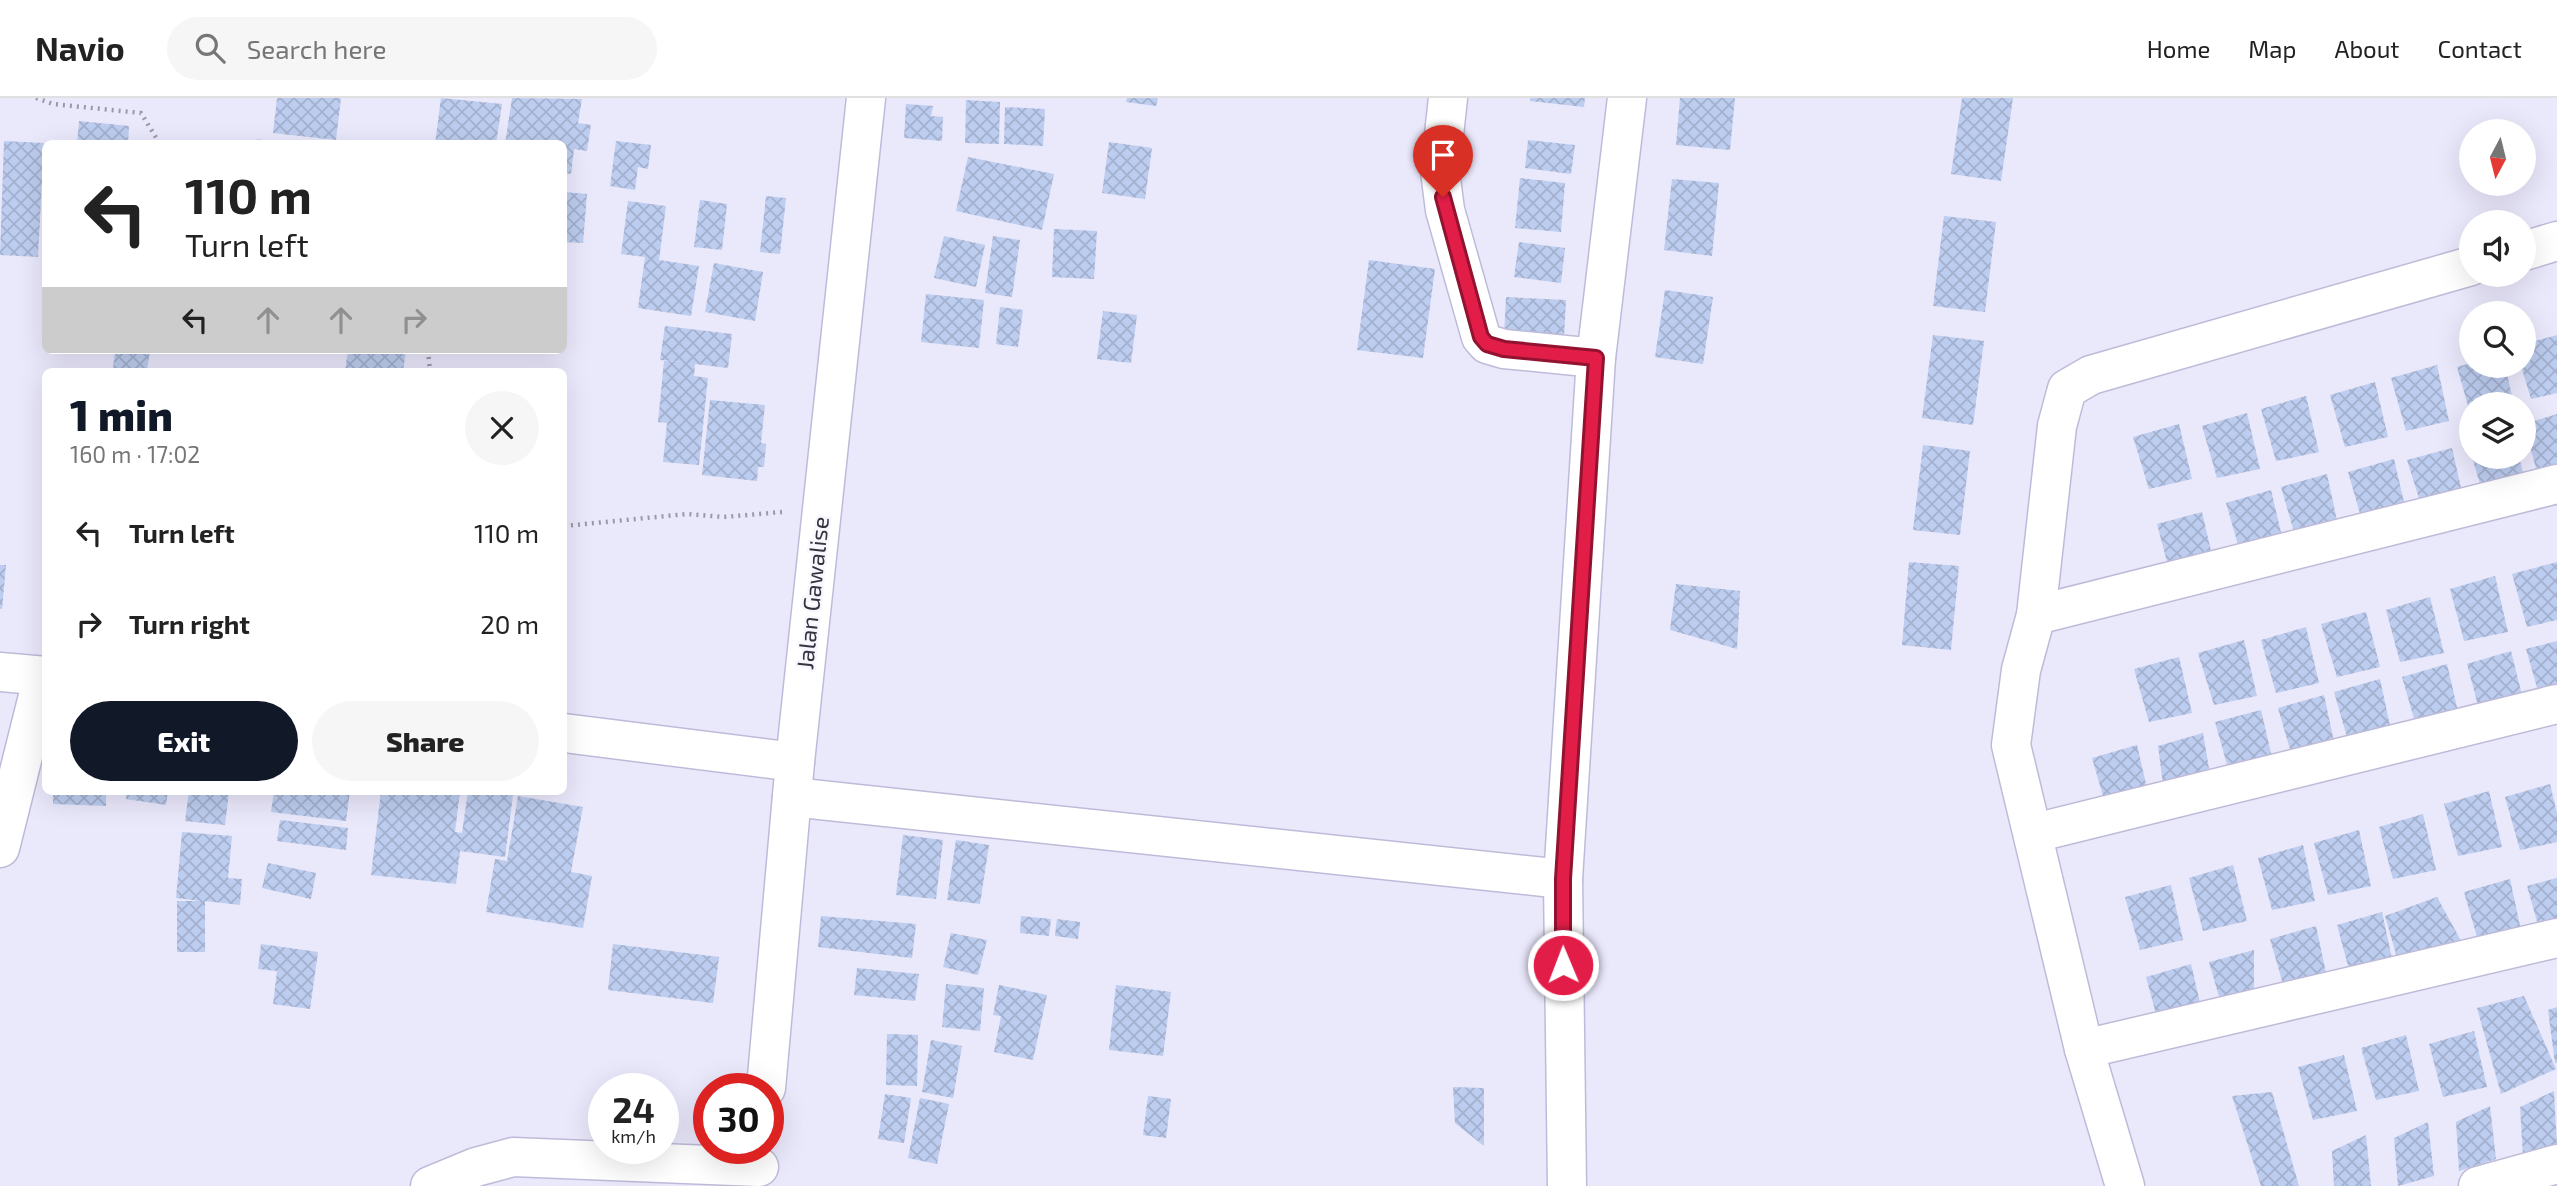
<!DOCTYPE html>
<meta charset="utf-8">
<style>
:root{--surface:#fff;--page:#f6f6f6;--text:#222;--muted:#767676;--line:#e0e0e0;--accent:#111827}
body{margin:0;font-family:"Exo 2",sans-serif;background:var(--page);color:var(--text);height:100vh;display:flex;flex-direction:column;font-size:26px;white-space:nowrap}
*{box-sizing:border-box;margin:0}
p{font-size:23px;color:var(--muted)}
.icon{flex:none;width:38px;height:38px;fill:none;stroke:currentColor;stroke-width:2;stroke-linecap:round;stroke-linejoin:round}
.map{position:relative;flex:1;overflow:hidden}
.side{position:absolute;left:42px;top:270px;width:525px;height:427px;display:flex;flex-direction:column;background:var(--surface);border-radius:10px;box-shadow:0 7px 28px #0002}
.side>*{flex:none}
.banner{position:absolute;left:42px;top:42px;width:525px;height:214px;border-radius:10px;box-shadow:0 7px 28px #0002;background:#fff;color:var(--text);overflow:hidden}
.needle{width:46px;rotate:187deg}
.buttons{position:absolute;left:2459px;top:21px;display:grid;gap:14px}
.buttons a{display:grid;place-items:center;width:77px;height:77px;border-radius:50%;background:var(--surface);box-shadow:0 7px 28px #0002;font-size:35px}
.speed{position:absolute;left:588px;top:975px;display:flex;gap:14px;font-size:35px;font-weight:700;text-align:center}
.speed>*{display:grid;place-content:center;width:91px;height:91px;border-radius:50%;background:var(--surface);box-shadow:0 7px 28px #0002;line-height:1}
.speed small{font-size:18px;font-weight:400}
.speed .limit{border:10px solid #d22;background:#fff;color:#111}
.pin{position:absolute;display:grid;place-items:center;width:60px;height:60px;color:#fff;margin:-72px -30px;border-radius:50% 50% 50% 0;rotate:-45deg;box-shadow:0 0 7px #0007}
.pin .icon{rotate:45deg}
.me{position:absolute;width:77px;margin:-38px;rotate:359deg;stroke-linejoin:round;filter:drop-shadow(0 0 5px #0008)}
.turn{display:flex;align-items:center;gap:24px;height:147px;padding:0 28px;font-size:32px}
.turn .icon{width:91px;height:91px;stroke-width:2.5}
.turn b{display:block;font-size:49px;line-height:60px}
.lanes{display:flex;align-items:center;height:66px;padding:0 28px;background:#0003;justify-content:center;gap:35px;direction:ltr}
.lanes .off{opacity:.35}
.round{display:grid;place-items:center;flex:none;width:74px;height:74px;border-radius:37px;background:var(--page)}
.overview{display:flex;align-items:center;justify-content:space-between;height:119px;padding:0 28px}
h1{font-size:42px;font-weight:800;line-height:52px;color:var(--accent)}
.action{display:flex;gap:14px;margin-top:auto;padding:14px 28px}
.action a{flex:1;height:80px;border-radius:42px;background:var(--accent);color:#fff;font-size:28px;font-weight:800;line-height:80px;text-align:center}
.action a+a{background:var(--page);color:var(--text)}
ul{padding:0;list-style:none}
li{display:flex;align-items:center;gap:21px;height:91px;padding:0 28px}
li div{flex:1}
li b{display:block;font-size:26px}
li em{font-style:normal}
header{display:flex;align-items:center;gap:42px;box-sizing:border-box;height:98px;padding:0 35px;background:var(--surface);border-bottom:2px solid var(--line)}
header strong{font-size:33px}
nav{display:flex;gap:38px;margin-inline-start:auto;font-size:24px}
.search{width:490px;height:63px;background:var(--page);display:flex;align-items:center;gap:18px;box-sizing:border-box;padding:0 24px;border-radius:38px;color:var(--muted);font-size:26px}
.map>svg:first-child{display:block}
.building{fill:url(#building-cross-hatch)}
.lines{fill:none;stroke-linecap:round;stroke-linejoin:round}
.minor-casing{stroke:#bebbd9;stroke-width:41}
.path{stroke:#9a99a8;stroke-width:4.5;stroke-dasharray:2 5;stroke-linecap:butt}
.minor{stroke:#fff;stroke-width:38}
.route-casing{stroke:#92132f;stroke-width:18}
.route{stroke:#e11d48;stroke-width:12}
.labels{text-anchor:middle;stroke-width:5;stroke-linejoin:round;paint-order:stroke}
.street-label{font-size:23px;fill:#34333f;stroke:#f8f7fd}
</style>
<header>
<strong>Navio</strong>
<div class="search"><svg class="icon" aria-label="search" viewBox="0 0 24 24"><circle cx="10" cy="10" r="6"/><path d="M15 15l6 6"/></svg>Search here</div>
<nav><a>Home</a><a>Map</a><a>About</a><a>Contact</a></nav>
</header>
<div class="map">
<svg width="2557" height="1088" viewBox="0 0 2557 1088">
<defs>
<pattern id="building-cross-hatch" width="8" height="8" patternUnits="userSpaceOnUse" patternTransform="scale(1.75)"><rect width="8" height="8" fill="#bdcdef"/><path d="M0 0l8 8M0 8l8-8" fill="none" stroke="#a3b0ce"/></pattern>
</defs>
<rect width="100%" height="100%" fill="#eae8fb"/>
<g class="building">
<polygon points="277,0 341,0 336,42 273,35"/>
<polygon points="441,0 502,6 496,46 435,46"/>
<polygon points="512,0 582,1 578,25 591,27 587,53 574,51 571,76 564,75 564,46 505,46"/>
<polygon points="1127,0 1158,0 1156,8 1126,4"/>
<polygon points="1530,0 1585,0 1584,9 1530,3"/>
<polygon points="1680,0 1735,0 1730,52 1676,47"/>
<polygon points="1962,0 2013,0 2001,83 1951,76"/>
<polygon points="966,2 1000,4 999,46 965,45"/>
<polygon points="906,6 933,8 931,18 943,19 942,43 904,40"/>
<polygon points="1005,9 1045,11 1043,48 1004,46"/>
<polygon points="79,23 129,28 128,46 77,46"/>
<polygon points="257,41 276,44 276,46 256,46"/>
<polygon points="1528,42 1575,47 1571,76 1525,70"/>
<polygon points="4,43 44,45 38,159 0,157"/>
<polygon points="616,43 651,47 648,71 638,69 635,92 610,88"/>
<polygon points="1109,44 1152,50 1145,101 1102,95"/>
<polygon points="968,59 1054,76 1042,132 956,113"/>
<polygon points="1520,80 1565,85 1561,134 1515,130"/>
<polygon points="1672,81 1719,85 1712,158 1664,152"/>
<polygon points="564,94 587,96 583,145 564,144"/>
<polygon points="766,98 786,100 780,156 760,154"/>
<polygon points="700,102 727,106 722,152 694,149"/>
<polygon points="628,103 666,108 659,162 699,168 691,218 638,210 645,159 621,156"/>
<polygon points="1944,118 1996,124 1985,214 1933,208"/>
<polygon points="1054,131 1097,133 1094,181 1052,179"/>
<polygon points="944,138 985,147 976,189 934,180"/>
<polygon points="993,138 1020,142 1012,199 985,195"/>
<polygon points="1519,144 1565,150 1561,185 1514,179"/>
<polygon points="1369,162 1435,171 1423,260 1357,252"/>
<polygon points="714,165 763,174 755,223 705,214"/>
<polygon points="1665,192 1713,199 1703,266 1655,259"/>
<polygon points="926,196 984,202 979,250 921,244"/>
<polygon points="1506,199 1566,202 1564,240 1504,237"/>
<polygon points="1000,209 1023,212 1018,249 996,246"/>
<polygon points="1103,213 1137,217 1131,265 1097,261"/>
<polygon points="665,228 732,236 728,270 695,266 694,278 708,280 699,367 663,364 667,325 658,324 664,263 682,264 660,262"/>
<polygon points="1933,237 1984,243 1973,327 1922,320"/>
<polygon points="2557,237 2557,295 2531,301 2521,268 2524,268 2524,246"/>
<polygon points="115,252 150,252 147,273 113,271"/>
<polygon points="348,252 406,252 403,273 345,273"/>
<polygon points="2471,265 2471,268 2505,268 2514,306 2471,306 2470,315 2457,269"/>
<polygon points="2437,267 2449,323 2406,333 2391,280"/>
<polygon points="2375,284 2388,339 2345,349 2330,297"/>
<polygon points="2306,298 2319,354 2276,363 2261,311"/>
<polygon points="710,302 765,307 761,345 766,346 764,369 758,369 757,383 702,377"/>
<polygon points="2247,315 2260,371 2217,380 2202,328"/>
<polygon points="2557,316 2557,374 2538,378 2524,326"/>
<polygon points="2179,326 2192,381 2149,391 2133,339"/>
<polygon points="1923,347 1970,353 1960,437 1913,432"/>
<polygon points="2452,350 2462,394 2422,410 2407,362"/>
<polygon points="2472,359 2519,359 2526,386 2483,396"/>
<polygon points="2394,361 2407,417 2363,426 2348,374"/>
<polygon points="2327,376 2339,432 2296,441 2281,389"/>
<polygon points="2271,392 2284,447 2241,457 2226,405"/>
<polygon points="2202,414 2215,470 2171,479 2157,426"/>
<polygon points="1909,464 1959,468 1951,552 1902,547"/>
<polygon points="2557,464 2557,522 2527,529 2512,476"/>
<polygon points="0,467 6,467 2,511 0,511"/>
<polygon points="2495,478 2508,534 2464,543 2450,491"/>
<polygon points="1676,486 1740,493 1737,551 1670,532"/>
<polygon points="2430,499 2444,555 2400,564 2386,512"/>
<polygon points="2366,514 2380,569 2337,579 2321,526"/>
<polygon points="2306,529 2319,585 2276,595 2261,542"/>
<polygon points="2244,542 2257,598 2214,607 2198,555"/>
<polygon points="2557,543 2557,600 2541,604 2526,551"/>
<polygon points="2511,553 2525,609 2481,619 2467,566"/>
<polygon points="2179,559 2192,615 2149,624 2134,571"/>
<polygon points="2447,566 2460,622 2417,631 2402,579"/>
<polygon points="2380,581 2392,637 2349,646 2334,594"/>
<polygon points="2324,597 2336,653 2293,662 2278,610"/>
<polygon points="2261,612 2274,668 2230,677 2215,624"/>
<polygon points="2203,635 2212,688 2163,686 2158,648"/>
<polygon points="2137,647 2150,703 2107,712 2092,660"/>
<polygon points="2550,686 2557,715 2557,744 2520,752 2505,699"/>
<polygon points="53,693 106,693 106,708 53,706"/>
<polygon points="127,693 168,693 166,707 126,701"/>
<polygon points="189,693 229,693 225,727 185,723"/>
<polygon points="274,693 350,693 346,723 271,714"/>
<polygon points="381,693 460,693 455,734 462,735 468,693 494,693 513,697 505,759 460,753 456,786 371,777"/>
<polygon points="2489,693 2502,749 2458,758 2444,706"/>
<polygon points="518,698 583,709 571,774 592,778 583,830 486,814 495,761 507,763"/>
<polygon points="2423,716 2436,772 2393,781 2379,729"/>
<polygon points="280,722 348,730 346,752 277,743"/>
<polygon points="2359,732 2371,788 2328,797 2314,745"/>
<polygon points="182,734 232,738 228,780 242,781 240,807 205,803 205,854 177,854 177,803 201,803 176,800"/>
<polygon points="903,737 943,742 936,801 896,797"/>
<polygon points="956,742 989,747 980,806 947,802"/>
<polygon points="2303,747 2315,803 2272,812 2258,760"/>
<polygon points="268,765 316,775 311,801 262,790"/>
<polygon points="2233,767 2247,823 2203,833 2189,780"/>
<polygon points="2557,780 2557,837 2542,841 2527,788"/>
<polygon points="2510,781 2522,837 2479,846 2464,794"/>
<polygon points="2171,787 2183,842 2140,852 2125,799"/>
<polygon points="2437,799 2465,850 2400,870 2385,818"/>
<polygon points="2382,814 2394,870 2351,879 2337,827"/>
<polygon points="821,818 916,826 912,860 818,849"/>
<polygon points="1021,818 1051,821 1049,838 1020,835"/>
<polygon points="1057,821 1080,824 1078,841 1055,838"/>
<polygon points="2316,828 2328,884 2285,893 2270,841"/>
<polygon points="951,835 987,842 978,877 943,869"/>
<polygon points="261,846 318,854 310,911 273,906 277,873 258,871"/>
<polygon points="613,846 719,859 713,905 608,892"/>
<polygon points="2254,852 2254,910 2224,916 2209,864"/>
<polygon points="2191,866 2204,922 2160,931 2146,879"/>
<polygon points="857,870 919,876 915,903 854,897"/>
<polygon points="946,886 984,890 980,933 942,929"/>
<polygon points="999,887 1047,897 1033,962 994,954 1001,918 993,917"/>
<polygon points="1116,887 1171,894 1163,958 1109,952"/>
<polygon points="2524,898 2556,971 2501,996 2477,910"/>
<polygon points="2557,909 2557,965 2555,965 2548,912"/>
<polygon points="2474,933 2487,989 2443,999 2429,946"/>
<polygon points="887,936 918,937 917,988 886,987"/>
<polygon points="2406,937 2419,993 2376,1002 2361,950"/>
<polygon points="931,942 962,948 953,1000 922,994"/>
<polygon points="2344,957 2357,1013 2313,1022 2298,969"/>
<polygon points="1453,989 1484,990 1484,1048 1455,1025"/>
<polygon points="2554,993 2557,1048 2523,1058 2520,1009"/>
<polygon points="2272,994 2299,1088 2261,1088 2232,998"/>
<polygon points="885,996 911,1000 904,1045 878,1041"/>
<polygon points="1148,998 1171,1001 1166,1040 1143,1037"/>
<polygon points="920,1000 949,1006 937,1066 908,1060"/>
<polygon points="2490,1008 2496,1061 2459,1073 2456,1024"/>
<polygon points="2428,1024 2434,1078 2398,1088 2394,1040"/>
<polygon points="2366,1037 2371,1088 2334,1088 2332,1053"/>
</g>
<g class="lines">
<g class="minor-casing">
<g id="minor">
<polyline points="1448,0 1440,73 1445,112 1481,239 1487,246 1504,251 1596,260"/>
<polyline points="2524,153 2557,143"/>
<polyline points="2036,517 2557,386"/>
<polyline points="0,574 46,578"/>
<polyline points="564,635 795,664"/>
<polyline points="792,699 1563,781"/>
<polyline points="2034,735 2557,606"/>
<polyline points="0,750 43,578"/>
<polyline points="2084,951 2557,840"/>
<polyline points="766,990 795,664 866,0"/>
<polyline points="430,1088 476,1069 513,1059 759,1069"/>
<polyline points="1567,1088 1563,781 1596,260 1627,0"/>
<polyline points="2125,1088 2084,951 2011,647 2021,572 2036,517 2057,328 2067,291 2091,277 2471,168"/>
<polyline points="2478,1088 2557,1066"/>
</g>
</g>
<g class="path">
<polyline points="36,0 53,6 141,15 160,46"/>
<polyline points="428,252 430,273"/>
<polyline points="564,428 687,416 724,419 782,414"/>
</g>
<use href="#minor" class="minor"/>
</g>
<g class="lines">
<g class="route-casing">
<polyline id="route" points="1443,99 1481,239 1487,246 1504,251 1596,260 1563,781 1563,867"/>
</g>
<use href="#route" class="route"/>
</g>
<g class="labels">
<g class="street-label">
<text transform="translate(813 495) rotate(-84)" y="8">Jalan Gawalise</text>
</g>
</g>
</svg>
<div class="buttons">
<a><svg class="needle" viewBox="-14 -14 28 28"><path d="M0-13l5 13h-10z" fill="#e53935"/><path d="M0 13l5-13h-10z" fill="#767676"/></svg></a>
<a><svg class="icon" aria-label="sound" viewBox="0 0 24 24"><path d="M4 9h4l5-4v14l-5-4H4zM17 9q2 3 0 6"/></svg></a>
<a><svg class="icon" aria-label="search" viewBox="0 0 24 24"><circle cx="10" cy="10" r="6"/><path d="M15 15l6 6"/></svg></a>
<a><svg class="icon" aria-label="layers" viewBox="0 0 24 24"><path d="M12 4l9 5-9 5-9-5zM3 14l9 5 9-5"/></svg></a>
</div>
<div class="speed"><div>24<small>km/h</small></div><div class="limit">30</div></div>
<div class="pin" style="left:1443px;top:99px;background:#d93025"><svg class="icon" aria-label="arrive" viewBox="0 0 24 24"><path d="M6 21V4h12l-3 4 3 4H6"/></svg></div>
<svg class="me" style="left:1563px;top:867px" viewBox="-20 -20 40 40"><circle r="17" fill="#e11d48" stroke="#fff" stroke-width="3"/><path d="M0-11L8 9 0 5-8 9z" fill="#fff"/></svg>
<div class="banner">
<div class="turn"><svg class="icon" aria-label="left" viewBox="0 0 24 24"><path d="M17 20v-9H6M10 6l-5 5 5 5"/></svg><div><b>110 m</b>Turn left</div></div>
<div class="lanes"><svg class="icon" aria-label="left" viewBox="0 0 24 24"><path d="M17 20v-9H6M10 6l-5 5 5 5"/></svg><svg class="icon off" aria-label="ahead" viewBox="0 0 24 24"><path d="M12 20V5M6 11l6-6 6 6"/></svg><svg class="icon off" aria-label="ahead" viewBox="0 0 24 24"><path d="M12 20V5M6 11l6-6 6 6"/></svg><svg class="icon off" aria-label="right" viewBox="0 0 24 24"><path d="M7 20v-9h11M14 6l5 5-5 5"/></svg></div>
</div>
<section class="side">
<div class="overview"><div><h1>1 min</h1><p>160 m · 17:02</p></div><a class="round"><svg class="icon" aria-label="close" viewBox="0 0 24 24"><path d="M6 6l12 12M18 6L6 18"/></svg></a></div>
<ul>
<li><svg class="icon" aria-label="left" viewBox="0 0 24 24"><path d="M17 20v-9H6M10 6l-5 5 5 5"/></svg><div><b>Turn left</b></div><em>110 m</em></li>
<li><svg class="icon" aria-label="right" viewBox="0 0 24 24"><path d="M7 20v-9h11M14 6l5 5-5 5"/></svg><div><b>Turn right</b></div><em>20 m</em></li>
</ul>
<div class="action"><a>Exit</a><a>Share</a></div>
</section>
</div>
